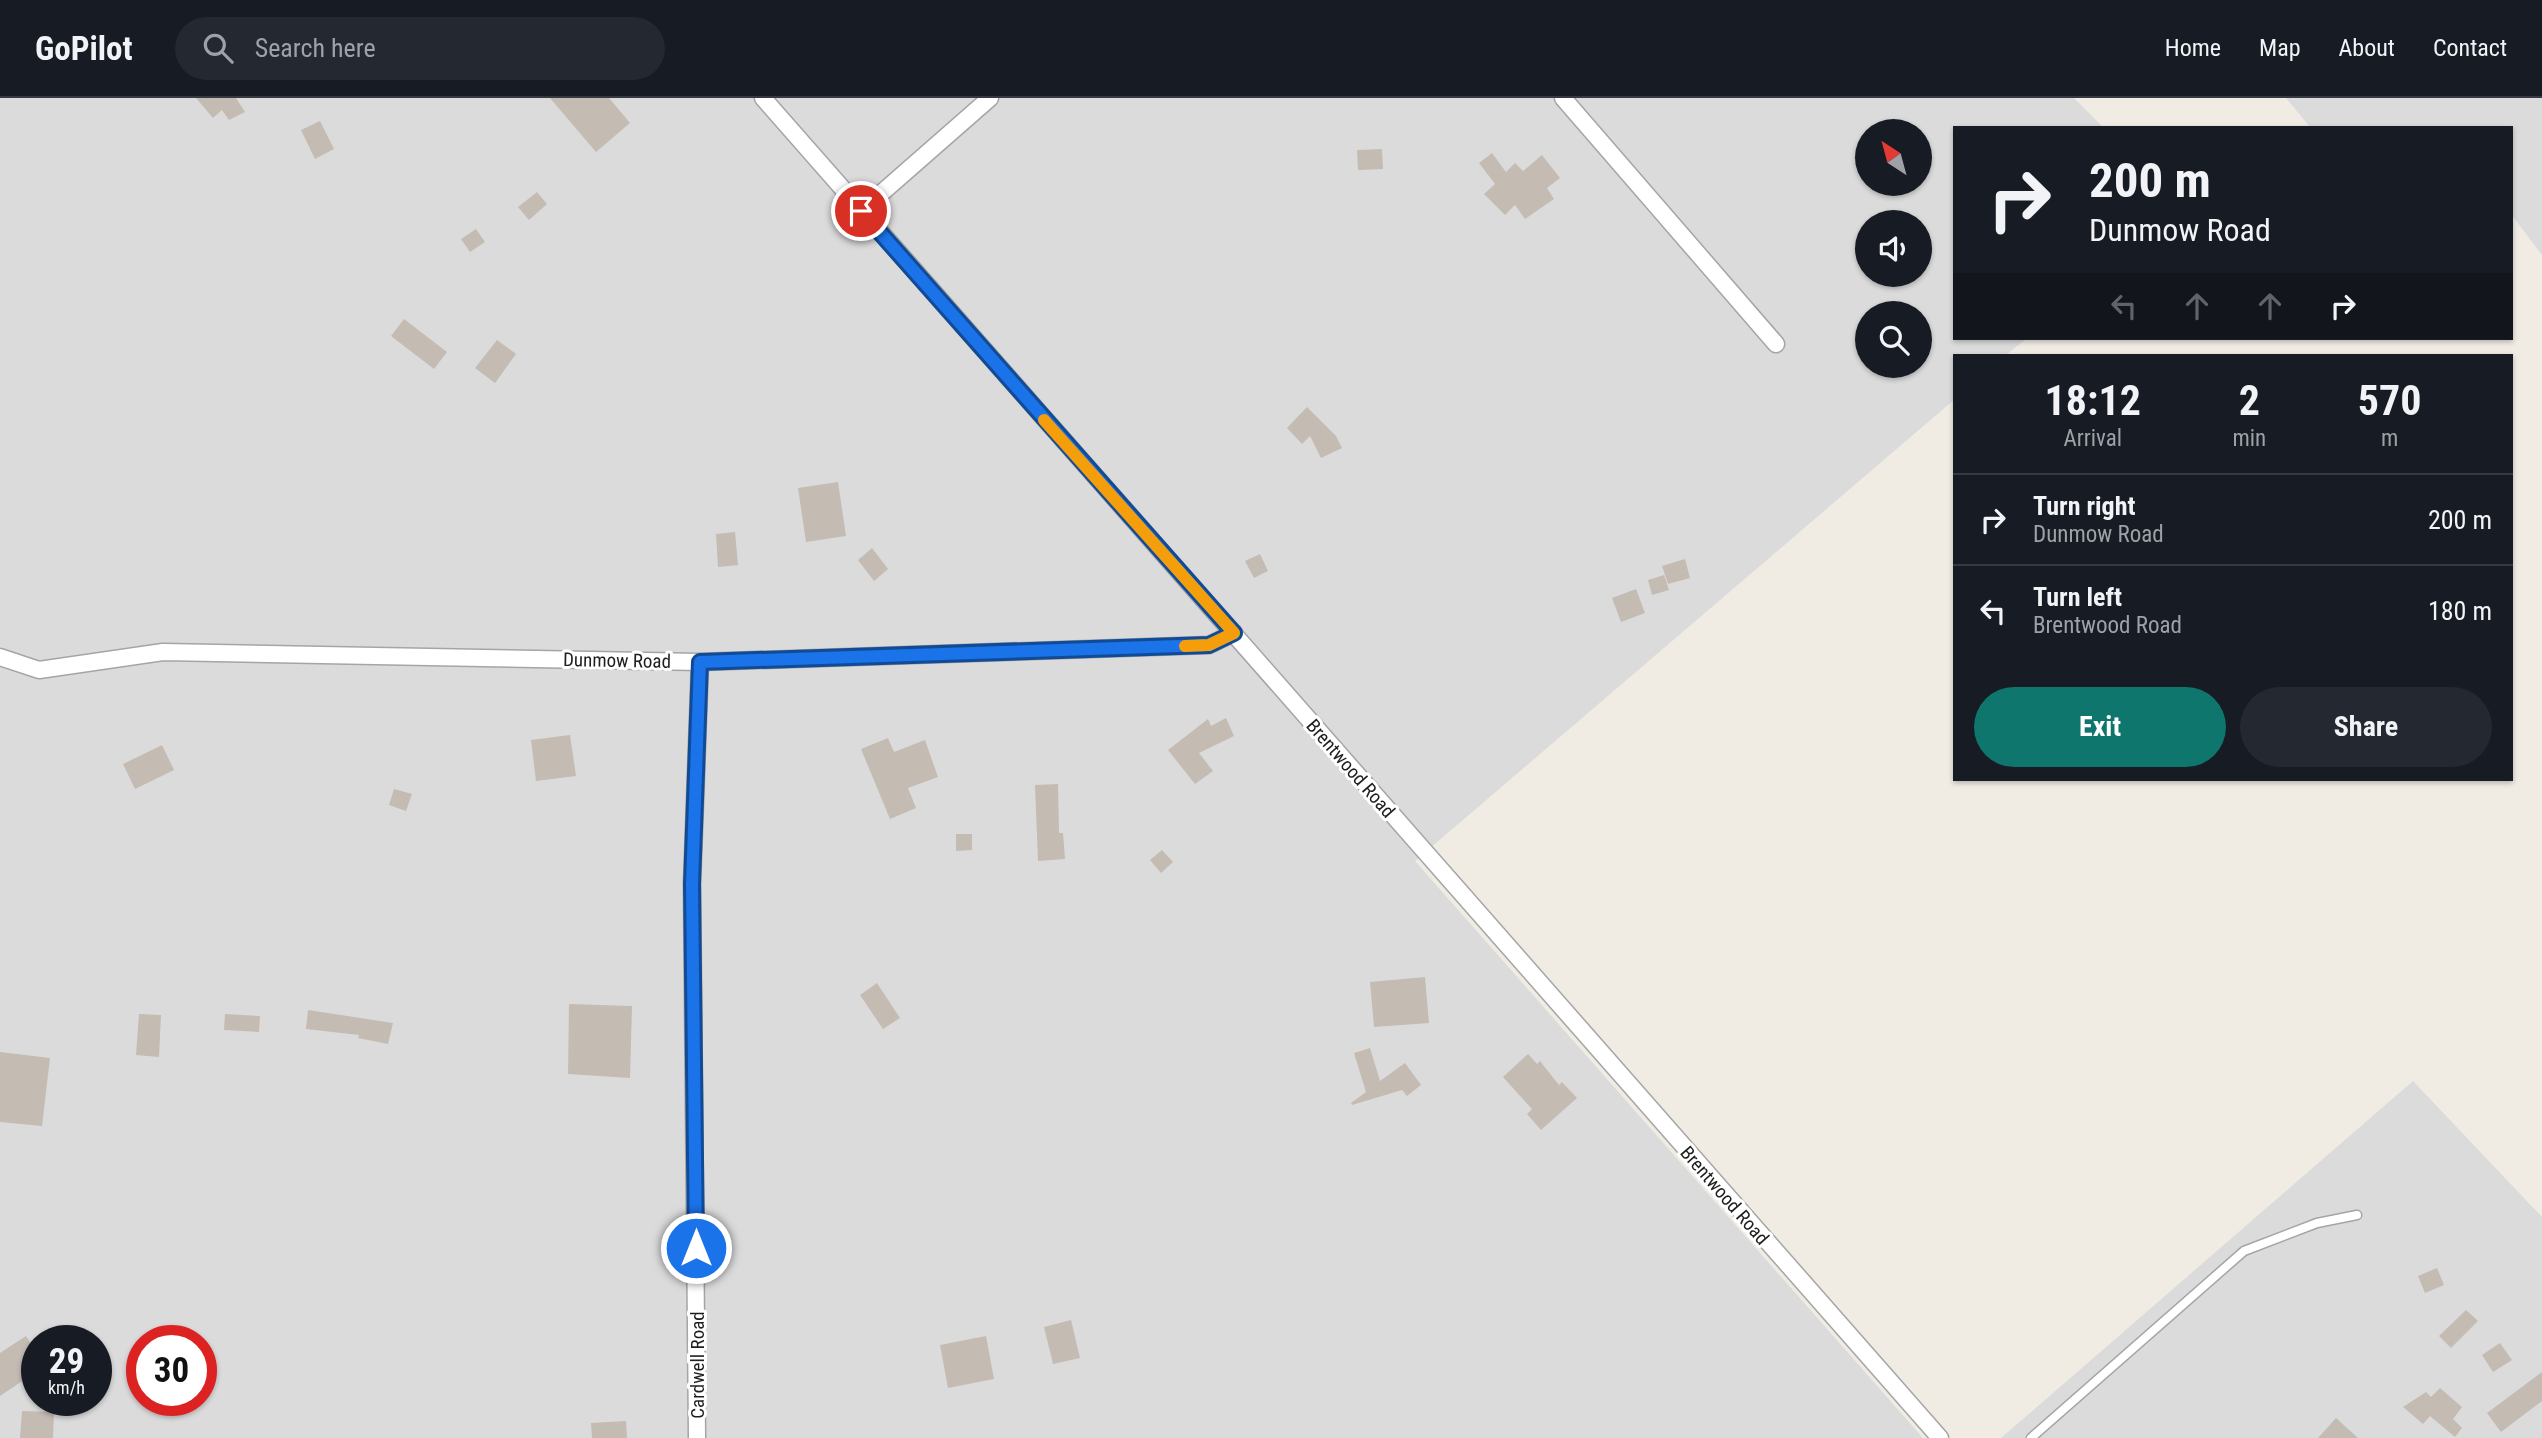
<!DOCTYPE html>
<style>
:root{--surface:#171b24;--page:#242831;--text:#f1f3f6;--muted:#9ea1a6;--line:#363941;--accent:#0f766e}
body{margin:0;font-family:"Roboto Condensed",sans-serif;background:var(--page);color:var(--text);height:100vh;display:flex;flex-direction:column;font-size:26px;white-space:nowrap}
*{box-sizing:border-box;margin:0}
p{font-size:23px;color:var(--muted)}
.icon{flex:none;width:38px;height:38px;fill:none;stroke:currentColor;stroke-width:2;stroke-linecap:round;stroke-linejoin:round}
.map{position:relative;flex:1;overflow:hidden}
.details{position:absolute;left:1953px;top:256px;width:560px;height:427px;display:flex;flex-direction:column;background:var(--surface);border-radius:0px;box-shadow:0 2px 5px #0004}
.details>*{flex:none}
.top-card{position:absolute;left:1953px;top:28px;width:560px;height:214px;border-radius:0px;box-shadow:0 2px 5px #0004;background:#171b24;color:var(--text);overflow:hidden}
.needle{width:46px;rotate:324deg}
.buttons{position:absolute;left:1855px;top:21px;display:grid;gap:14px}
.buttons a{display:grid;place-items:center;width:77px;height:77px;border-radius:50%;background:var(--surface);box-shadow:0 2px 5px #0004;font-size:35px}
.speed{position:absolute;left:21px;top:1227px;display:flex;gap:14px;font-size:35px;font-weight:700;text-align:center}
.speed>*{display:grid;place-content:center;width:91px;height:91px;border-radius:50%;background:var(--surface);box-shadow:0 2px 5px #0004;line-height:1}
.speed small{font-size:18px;font-weight:400}
.speed .limit{border:10px solid #d22;background:#fff;color:#111}
.pin{position:absolute;display:grid;place-items:center;width:60px;height:60px;color:#fff;margin:-30px;border:4px solid #fff;border-radius:50%;box-shadow:0 2px 7px #0007}
.me{position:absolute;width:77px;margin:-38px;rotate:0deg;stroke-linejoin:round;filter:drop-shadow(0 0 5px #0008)}
.turn{display:flex;align-items:center;gap:24px;height:147px;padding:0 21px;font-size:32px}
.turn .icon{width:91px;height:91px;stroke-width:2.5}
.turn b{display:block;font-size:49px;line-height:60px}
.lanes{display:flex;align-items:center;height:66px;padding:0 21px;background:#0003;justify-content:center;gap:35px;direction:ltr}
.lanes .off{opacity:.35}
.eta{display:flex;justify-content:space-evenly;align-items:center;height:119px;text-align:center}
.eta b{font-size:42px;font-weight:700;line-height:49px}
.cta{display:flex;gap:14px;margin-top:auto;padding:14px 21px}
.cta a{flex:1;height:80px;border-radius:42px;background:var(--accent);color:#fff;font-size:28px;font-weight:700;line-height:80px;text-align:center}
.cta a+a{background:var(--page);color:var(--text)}
ul{padding:0;list-style:none}
li{display:flex;align-items:center;gap:21px;height:91px;padding:0 21px;border-top:2px solid var(--line)}
li div{flex:1}
li b{display:block;font-size:26px}
li em{font-style:normal}
header{display:flex;align-items:center;gap:42px;box-sizing:border-box;height:98px;padding:0 35px;background:var(--surface);border-bottom:2px solid var(--line)}
header strong{font-size:33px}
nav{display:flex;gap:38px;margin-inline-start:auto;font-size:24px}
.search{width:490px;height:63px;background:var(--page);display:flex;align-items:center;gap:18px;box-sizing:border-box;padding:0 24px;border-radius:38px;color:var(--muted);font-size:26px}
.map>svg:first-child{display:block}
.residential{fill:#dcdbdb;fill-rule:evenodd}
.building{fill:#c4bbb3}
.lines{fill:none;stroke-linecap:round;stroke-linejoin:round}
.lane-casing{stroke:#a5a5a5;stroke-width:11}
.street-casing{stroke:#a5a5a5;stroke-width:19}
.lane{stroke:#fff;stroke-width:8}
.street{stroke:#fff;stroke-width:16}
.route-casing{stroke:#114b97;stroke-width:18}
.route{stroke:#1a73e8;stroke-width:12}
.slow{stroke:#f59e0b;stroke-width:12}
.labels{text-anchor:middle;stroke-width:6;stroke-linejoin:round;paint-order:stroke}
.street-label{font-size:19px;fill:#1e1e1e;stroke:#fff}
</style>
<header>
<strong>GoPilot</strong>
<div class="search"><svg class="icon" aria-label="search" viewBox="0 0 24 24"><circle cx="10" cy="10" r="6"/><path d="M15 15l6 6"/></svg>Search here</div>
<nav><a>Home</a><a>Map</a><a>About</a><a>Contact</a></nav>
</header>
<div class="map">
<svg width="2542" height="1340" viewBox="0 0 2542 1340">
<rect width="100%" height="100%" fill="#f0ece4"/>
<g class="residential">
<path d="M0,0h2074l30,30h-149v210h72l-21,17h-51v44l-540,462 508,577h-1923zM1867,33h53v53h-53zM1867,124h53v53h-53zM1867,215h53v53h-53zM37,1242h59v60h-59zM142,1242h59v60h-59z"/>
<polygon points="2286,0 2542,0 2542,157 2511,116 2511,30 2311,30"/>
<polygon points="2413,983 2542,1119 2542,1340 2001,1340"/>
</g>
<g class="building">
<polygon points="196,0 236,0 245,14 229,22 222,12 213,20"/>
<polygon points="550,0 609,0 630,25 596,54"/>
<polygon points="320,23 334,51 315,61 301,32"/>
<polygon points="1382,51 1383,71 1358,72 1357,52"/>
<polygon points="1492,55 1506,74 1515,65 1523,73 1542,57 1560,80 1547,90 1554,101 1525,121 1515,107 1505,117 1484,96 1495,86 1479,65"/>
<polygon points="537,94 547,106 529,122 518,109"/>
<polygon points="476,131 485,144 470,154 461,141"/>
<polygon points="404,221 447,254 434,271 391,238"/>
<polygon points="497,242 516,256 495,285 475,270"/>
<polygon points="1307,309 1336,338 1342,350 1321,360 1310,338 1302,346 1287,330"/>
<polygon points="838,384 846,438 806,444 798,390"/>
<polygon points="735,434 738,467 718,469 716,436"/>
<polygon points="872,450 888,471 874,483 858,462"/>
<polygon points="1260,456 1268,473 1254,480 1245,463"/>
<polygon points="1685,461 1690,480 1668,486 1662,468"/>
<polygon points="1664,477 1669,492 1652,497 1648,482"/>
<polygon points="1636,491 1645,515 1621,524 1612,500"/>
<polygon points="1226,620 1234,638 1199,655 1213,673 1195,686 1168,652 1208,621 1211,628"/>
<polygon points="570,637 576,678 536,683 531,642"/>
<polygon points="888,640 894,654 925,642 938,679 908,690 916,710 890,721 861,651"/>
<polygon points="162,647 174,672 135,691 123,666"/>
<polygon points="1058,686 1059,735 1063,735 1065,761 1038,763 1035,687"/>
<polygon points="394,691 412,696 406,713 389,707"/>
<polygon points="956,736 972,736 972,752 956,753"/>
<polygon points="1162,752 1173,764 1161,775 1150,762"/>
<polygon points="1425,879 1429,925 1374,929 1370,884"/>
<polygon points="877,885 900,920 883,931 860,897"/>
<polygon points="569,906 632,908 630,980 568,976"/>
<polygon points="308,912 393,925 388,946 358,940 359,937 306,931"/>
<polygon points="139,916 161,917 159,959 136,957"/>
<polygon points="225,916 260,918 259,934 224,932"/>
<polygon points="1370,950 1380,983 1405,965 1421,987 1407,998 1402,992 1352,1007 1351,1005 1366,994 1354,955"/>
<polygon points="0,954 50,960 42,1028 0,1024"/>
<polygon points="1528,956 1537,966 1540,963 1559,987 1562,984 1577,1000 1541,1032 1527,1016 1532,1011 1503,979"/>
<polygon points="2437,1170 2444,1187 2425,1195 2418,1178"/>
<polygon points="2466,1212 2478,1223 2451,1250 2439,1238"/>
<polygon points="1071,1222 1080,1260 1053,1266 1044,1229"/>
<polygon points="26,1238 37,1255 37,1273 0,1298 0,1255"/>
<polygon points="986,1238 994,1281 948,1290 940,1247"/>
<polygon points="2500,1245 2512,1262 2493,1274 2482,1257"/>
<polygon points="2542,1274 2542,1303 2501,1334 2487,1315"/>
<polygon points="2440,1290 2462,1309 2453,1321 2462,1330 2455,1339 2430,1318 2423,1326 2403,1309 2426,1294 2431,1299"/>
<polygon points="22,1313 54,1314 53,1340 20,1340"/>
<polygon points="2336,1320 2358,1340 2318,1340"/>
<polygon points="626,1323 627,1340 592,1340 591,1325"/>
</g>
<g class="lines">
<g class="lane-casing">
<polyline id="lane" points="2031,1340 2244,1153 2317,1125 2357,1117"/>
</g>
<g class="street-casing">
<g id="street">
<polyline points="763,0 1940,1340"/>
<polyline points="1563,0 1776,246"/>
<polyline points="861,113 990,0"/>
<polyline points="0,559 39,572 163,554 700,564 1209,547 1234,535"/>
<polyline points="697,1340 692,786 700,564"/>
</g>
</g>
<use href="#lane" class="lane"/>
<use href="#street" class="street"/>
</g>
<g class="lines">
<g class="route-casing">
<polyline id="route" points="696,1150 692,786 700,564 1209,547 1234,535 861,113"/>
</g>
<use href="#route" class="route"/>
<polyline class="slow" points="1044,322 1234,535 1209,547 1185,548"/>
</g>
<g class="labels">
<g class="street-label">
<text transform="translate(617 562) rotate(1)" y="7">Dunmow Road</text>
<text transform="translate(1351 670) rotate(49)" y="7">Brentwood Road</text>
<text transform="translate(1725 1097) rotate(49)" y="7">Brentwood Road</text>
<text transform="translate(697 1267) rotate(-90)" y="7">Cardwell Road</text>
</g>
</g>
</svg>
<div class="buttons">
<a><svg class="needle" viewBox="-14 -14 28 28"><path d="M0-13l5 13h-10z" fill="#e53935"/><path d="M0 13l5-13h-10z" fill="#9ea1a6"/></svg></a>
<a><svg class="icon" aria-label="sound" viewBox="0 0 24 24"><path d="M4 9h4l5-4v14l-5-4H4zM17 9q2 3 0 6"/></svg></a>
<a><svg class="icon" aria-label="search" viewBox="0 0 24 24"><circle cx="10" cy="10" r="6"/><path d="M15 15l6 6"/></svg></a>
</div>
<div class="speed"><div>29<small>km/h</small></div><div class="limit">30</div></div>
<div class="pin" style="left:861px;top:113px;background:#d93025"><svg class="icon" aria-label="arrive" viewBox="0 0 24 24"><path d="M6 21V4h12l-3 4 3 4H6"/></svg></div>
<svg class="me" style="left:696px;top:1150px" viewBox="-20 -20 40 40"><circle r="17" fill="#1a73e8" stroke="#fff" stroke-width="3"/><path d="M0-11L8 9 0 5-8 9z" fill="#fff"/></svg>
<div class="top-card">
<div class="turn"><svg class="icon" aria-label="right" viewBox="0 0 24 24"><path d="M7 20v-9h11M14 6l5 5-5 5"/></svg><div><b>200 m</b>Dunmow Road</div></div>
<div class="lanes"><svg class="icon off" aria-label="left" viewBox="0 0 24 24"><path d="M17 20v-9H6M10 6l-5 5 5 5"/></svg><svg class="icon off" aria-label="ahead" viewBox="0 0 24 24"><path d="M12 20V5M6 11l6-6 6 6"/></svg><svg class="icon off" aria-label="ahead" viewBox="0 0 24 24"><path d="M12 20V5M6 11l6-6 6 6"/></svg><svg class="icon" aria-label="right" viewBox="0 0 24 24"><path d="M7 20v-9h11M14 6l5 5-5 5"/></svg></div>
</div>
<section class="details">
<div class="eta">
<div><b>18:12</b><p>Arrival</p></div>
<div><b>2</b><p>min</p></div>
<div><b>570</b><p>m</p></div>
</div>
<ul>
<li><svg class="icon" aria-label="right" viewBox="0 0 24 24"><path d="M7 20v-9h11M14 6l5 5-5 5"/></svg><div><b>Turn right</b><p>Dunmow Road</p></div><em>200 m</em></li>
<li><svg class="icon" aria-label="left" viewBox="0 0 24 24"><path d="M17 20v-9H6M10 6l-5 5 5 5"/></svg><div><b>Turn left</b><p>Brentwood Road</p></div><em>180 m</em></li>
</ul>
<div class="cta"><a>Exit</a><a>Share</a></div>
</section>
</div>
